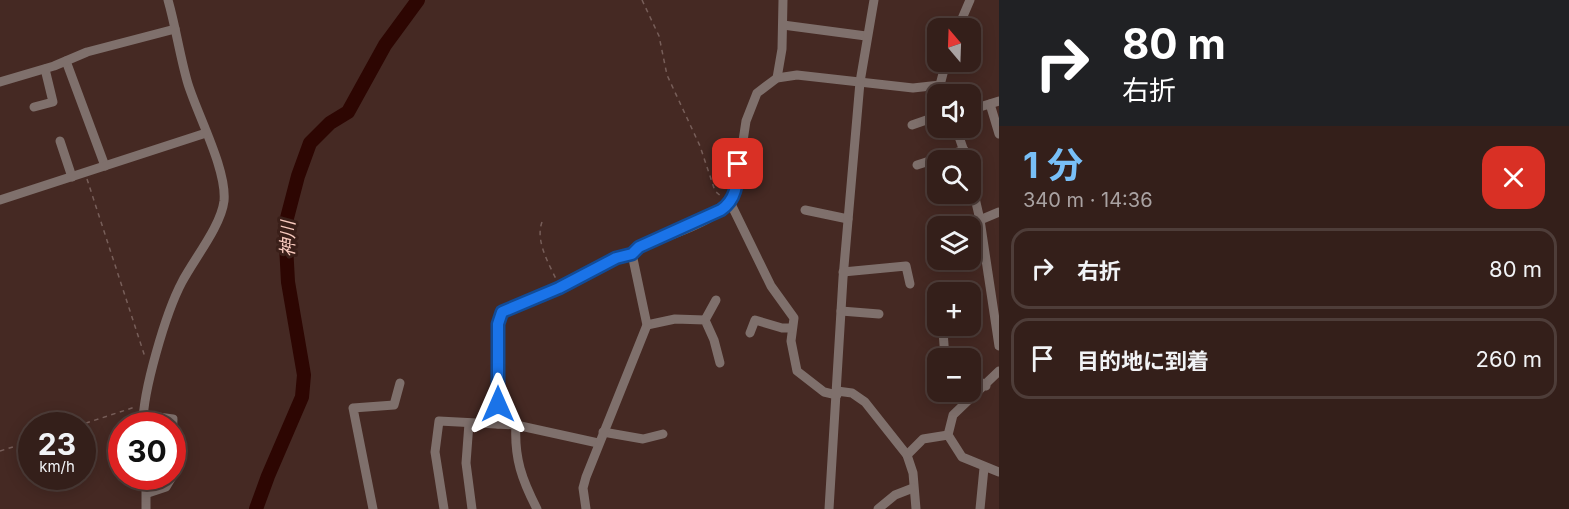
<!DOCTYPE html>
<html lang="ja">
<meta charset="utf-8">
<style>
:root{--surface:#341f1a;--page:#3c2723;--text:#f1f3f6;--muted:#a9a2a2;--line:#4e3d39;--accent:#78bff7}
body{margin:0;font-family:Inter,"Noto Sans JP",sans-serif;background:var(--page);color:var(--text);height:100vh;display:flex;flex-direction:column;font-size:22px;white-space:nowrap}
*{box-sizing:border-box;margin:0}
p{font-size:20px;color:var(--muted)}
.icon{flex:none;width:33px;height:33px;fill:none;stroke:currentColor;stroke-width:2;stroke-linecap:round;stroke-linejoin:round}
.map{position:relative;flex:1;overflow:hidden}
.panel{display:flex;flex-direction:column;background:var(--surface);width:570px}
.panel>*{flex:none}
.top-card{background:#202124;color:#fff;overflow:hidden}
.needle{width:39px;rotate:341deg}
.tools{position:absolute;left:927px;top:18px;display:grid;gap:12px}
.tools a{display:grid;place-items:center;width:54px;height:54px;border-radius:12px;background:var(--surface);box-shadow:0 3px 15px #0003,0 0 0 2px var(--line);font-size:30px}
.speed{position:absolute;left:18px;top:412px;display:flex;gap:12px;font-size:30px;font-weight:700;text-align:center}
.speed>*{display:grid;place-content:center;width:78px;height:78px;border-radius:50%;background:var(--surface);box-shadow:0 3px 15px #0003,0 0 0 2px var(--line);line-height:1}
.speed small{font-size:15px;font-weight:400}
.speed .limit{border:9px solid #d22;background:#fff;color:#111}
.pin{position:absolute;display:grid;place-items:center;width:51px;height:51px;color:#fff;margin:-26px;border-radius:12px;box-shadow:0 3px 9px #0006}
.me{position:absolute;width:66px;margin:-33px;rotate:0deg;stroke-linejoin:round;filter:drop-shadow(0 0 4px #0008)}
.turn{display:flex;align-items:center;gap:21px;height:126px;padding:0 24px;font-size:27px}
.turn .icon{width:78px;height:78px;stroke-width:2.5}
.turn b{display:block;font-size:42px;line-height:51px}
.round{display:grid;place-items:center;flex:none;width:63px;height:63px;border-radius:18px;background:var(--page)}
.headline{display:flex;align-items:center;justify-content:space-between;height:102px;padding:0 24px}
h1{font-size:36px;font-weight:700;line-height:45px;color:var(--accent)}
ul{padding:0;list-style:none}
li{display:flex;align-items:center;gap:18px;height:81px;margin:0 12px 9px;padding:0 12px;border:3px solid var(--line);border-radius:18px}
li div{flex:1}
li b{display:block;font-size:22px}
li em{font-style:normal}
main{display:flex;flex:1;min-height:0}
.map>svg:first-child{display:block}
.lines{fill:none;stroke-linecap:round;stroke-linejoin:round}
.river{stroke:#2d0602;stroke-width:14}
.path{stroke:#775e59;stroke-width:1.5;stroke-dasharray:4.5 4.5;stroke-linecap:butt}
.minor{stroke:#7f706c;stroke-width:9}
.route-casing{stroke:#114b97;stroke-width:15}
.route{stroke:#1a73e8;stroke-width:10}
.labels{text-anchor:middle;stroke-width:6;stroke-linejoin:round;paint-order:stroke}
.water-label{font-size:18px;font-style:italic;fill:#fbccc0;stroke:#3a1f19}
</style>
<main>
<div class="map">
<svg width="999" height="509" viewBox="0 0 999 509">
<rect width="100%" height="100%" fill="#452923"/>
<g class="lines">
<polyline class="river" points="256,509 268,476 302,397 304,375 288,282 286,245 287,218 298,176 310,143 330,123 348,112 385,45 418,0"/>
<g class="path">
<polyline points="642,0 659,36 667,75 700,146 715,191 723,198"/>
<polyline points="87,179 145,357"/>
<path d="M542,222c-7,19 7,42 15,59"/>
<polyline points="77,426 135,407"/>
<polyline points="0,451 32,441"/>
</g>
<g class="minor">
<polyline points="783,25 866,36"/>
<polyline points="958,28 970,0"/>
<polyline points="66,61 105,166"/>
<polyline points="777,78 782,49 783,0"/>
<polyline points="0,82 54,66 87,52 175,29"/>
<polyline points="944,94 940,85 946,62"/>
<polyline points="990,104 999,134"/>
<polyline points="34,107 53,102 45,69"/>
<polyline points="970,110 999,101"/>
<polyline points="912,125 938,116"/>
<polyline points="956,128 967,160"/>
<polyline points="60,141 72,177"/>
<polyline points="917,165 964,150"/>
<polyline points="970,176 980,220 999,346"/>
<polyline points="945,196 957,194"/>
<polyline points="0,200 206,133"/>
<polyline points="731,204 771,286 794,318 791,341 797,371 824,392 837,395"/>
<polyline points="805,210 848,219"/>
<polyline points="980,220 999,212"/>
<polyline points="843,272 906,266 910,284"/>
<polyline points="841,311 879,314"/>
<polyline points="705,320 716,300"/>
<polyline points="647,325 675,319 705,320 714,340 720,363"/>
<polyline points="943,331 945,358"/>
<polyline points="750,333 755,320 782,328 792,328"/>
<polyline points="999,371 953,415 948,435 962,457 999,472"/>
<polyline points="970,375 986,386"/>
<polyline points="837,391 852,393 865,402 907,455 913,473 916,509"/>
<polyline points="143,415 173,419 172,439"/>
<polyline points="469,423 466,463 472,509"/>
<polyline points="498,424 498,324 502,312 559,288 616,258 632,254"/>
<path d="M516,425c-2,33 6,55 21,84"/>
<path d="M143,426c-1,-33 23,-114 39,-144 12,-23 39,-56 42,-81 3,-31 -26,-85 -36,-117 -8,-27 -12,-56 -20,-84"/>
<polyline points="603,432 643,439 663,434"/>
<polyline points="907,455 923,439 948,435"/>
<polyline points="146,477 146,509"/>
<polyline points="148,493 166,487 172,477"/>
<polyline points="373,509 353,408 394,405 400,383"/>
<polyline points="444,509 435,452 439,421 516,425 598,443"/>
<path d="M586,509l-3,-21 3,-11 61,-152 -15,-71 7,-7c26,-10 85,-27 96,-53l11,-73 11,-28 20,-15 20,-3 116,13 27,-3"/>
<polyline points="829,509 843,278 860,82 874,0"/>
<polyline points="878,509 895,495 913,488"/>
<polyline points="980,509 984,468"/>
</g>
</g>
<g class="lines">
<g class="route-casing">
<path id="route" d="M498,404v-80l4,-12 57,-24 57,-30 16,-4 7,-7 82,-37c16,-11 16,-27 17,-46"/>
</g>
<use href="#route" class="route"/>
</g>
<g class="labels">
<g class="water-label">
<text transform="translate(288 239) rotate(-89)" y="6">神川</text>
</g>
</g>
</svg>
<div class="tools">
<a><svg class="needle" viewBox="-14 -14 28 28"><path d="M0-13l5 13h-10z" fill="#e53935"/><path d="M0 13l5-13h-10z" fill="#a9a2a2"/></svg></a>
<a><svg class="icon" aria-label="sound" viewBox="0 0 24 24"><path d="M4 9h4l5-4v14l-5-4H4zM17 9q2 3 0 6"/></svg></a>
<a><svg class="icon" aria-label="search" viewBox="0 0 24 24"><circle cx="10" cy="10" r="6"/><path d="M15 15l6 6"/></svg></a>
<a><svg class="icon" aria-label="layers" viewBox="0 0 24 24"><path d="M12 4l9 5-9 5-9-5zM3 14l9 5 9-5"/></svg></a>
<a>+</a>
<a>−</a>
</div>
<div class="speed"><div>23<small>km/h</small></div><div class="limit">30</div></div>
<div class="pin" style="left:738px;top:164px;background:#d93025"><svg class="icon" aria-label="arrive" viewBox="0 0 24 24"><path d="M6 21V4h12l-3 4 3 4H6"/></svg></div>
<svg class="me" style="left:498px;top:404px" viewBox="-20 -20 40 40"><path d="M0-17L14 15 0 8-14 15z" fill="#1a73e8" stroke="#fff" stroke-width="4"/></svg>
</div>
<section class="panel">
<div class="top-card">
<div class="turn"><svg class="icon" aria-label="right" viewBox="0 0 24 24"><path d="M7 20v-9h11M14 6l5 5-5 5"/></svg><div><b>80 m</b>右折</div></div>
</div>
<div class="headline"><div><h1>1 分</h1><p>340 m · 14:36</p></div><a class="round" style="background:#d93025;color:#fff"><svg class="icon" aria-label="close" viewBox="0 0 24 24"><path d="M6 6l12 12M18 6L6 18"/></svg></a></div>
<ul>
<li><svg class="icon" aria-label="right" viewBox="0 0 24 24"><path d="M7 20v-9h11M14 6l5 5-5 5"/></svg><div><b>右折</b></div><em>80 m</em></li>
<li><svg class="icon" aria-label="arrive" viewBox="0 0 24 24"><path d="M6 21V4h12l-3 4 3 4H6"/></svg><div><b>目的地に到着</b></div><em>260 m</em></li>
</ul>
</section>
</main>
